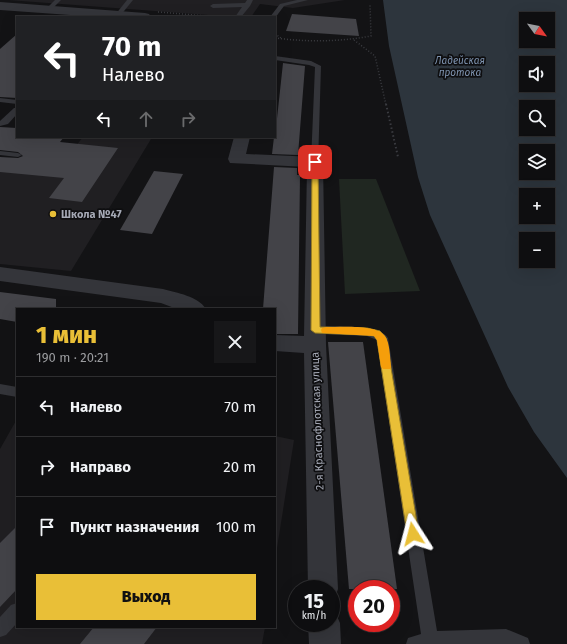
<!DOCTYPE html>
<html lang="ru">
<meta charset="utf-8">
<style>
:root{--surface:#0e0e10;--page:#171719;--text:#f1f3f6;--muted:#9b9c9f;--line:#2e2e30;--accent:#e9bf37}
body{margin:0;font-family:"Fira Sans",sans-serif;background:var(--page);color:var(--text);height:100vh;display:flex;flex-direction:column;font-size:15px;white-space:nowrap}
*{box-sizing:border-box;margin:0}
p{font-size:13px;color:var(--muted)}
.icon{flex:none;width:22px;height:22px;fill:none;stroke:currentColor;stroke-width:2;stroke-linecap:round;stroke-linejoin:round}
.map{position:relative;flex:1;overflow:hidden}
.side{position:absolute;left:16px;top:308px;width:260px;height:320px;display:flex;flex-direction:column;background:var(--surface);border-radius:0px;box-shadow:0 4px 16px #0002,0 0 0 1px var(--line)}
.side>*{flex:none}
.top-card{position:absolute;left:16px;top:16px;width:260px;height:122px;border-radius:0px;box-shadow:0 4px 16px #0002,0 0 0 1px var(--line);background:#202124;color:#fff;overflow:hidden}
.needle{width:26px;rotate:123deg}
.controls{position:absolute;left:519px;top:12px;display:grid;gap:8px}
.controls a{display:grid;place-items:center;width:36px;height:36px;border-radius:0px;background:var(--surface);box-shadow:0 4px 16px #0002,0 0 0 1px var(--line);font-size:20px}
.speed{position:absolute;left:288px;top:580px;display:flex;gap:8px;font-size:20px;font-weight:700;text-align:center}
.speed>*{display:grid;place-content:center;width:52px;height:52px;border-radius:50%;background:var(--surface);box-shadow:0 4px 16px #0002,0 0 0 1px var(--line);line-height:1}
.speed small{font-size:10px;font-weight:400}
.speed .limit{border:6px solid #d22;background:#fff;color:#111}
.pin{position:absolute;display:grid;place-items:center;width:34px;height:34px;color:#fff;margin:-17px;border-radius:8px;box-shadow:0 2px 6px #0006}
.me{position:absolute;width:44px;margin:-22px;rotate:351deg;stroke-linejoin:round;filter:drop-shadow(0 0 3px #0008)}
.turn{display:flex;align-items:center;gap:14px;height:84px;padding:0 20px;font-size:18px}
.turn .icon{width:52px;height:52px;stroke-width:2.5}
.turn b{display:block;font-size:28px;line-height:34px}
.lanes{display:flex;align-items:center;height:38px;padding:0 20px;background:#0003;justify-content:center;gap:20px;direction:ltr}
.lanes .off{opacity:.35}
.round{display:grid;place-items:center;flex:none;width:42px;height:42px;border-radius:0px;background:var(--page)}
.summary{display:flex;align-items:center;justify-content:space-between;height:68px;padding:0 20px}
h1{font-size:24px;font-weight:800;line-height:30px;color:var(--accent)}
.action{display:flex;gap:8px;margin-top:auto;padding:8px 20px}
.action a{flex:1;height:46px;border-radius:0px;background:var(--accent);color:#111;font-size:16px;font-weight:800;line-height:46px;text-align:center}
ul{padding:0;list-style:none}
li{display:flex;align-items:center;gap:12px;height:60px;padding:0 20px;border-top:1px solid var(--line)}
li div{flex:1}
li b{display:block;font-size:15px}
li em{font-style:normal}
.map>svg:first-child{display:block}
.built{fill:#201f22}
.green{fill:#202721}
.water{fill:#2d353d;fill-rule:evenodd}
.building{fill:#434348}
.lines{fill:none;stroke-linecap:round;stroke-linejoin:round}
.path-far1{stroke:#3b3c41;stroke-width:1.5;stroke-dasharray:1 2;stroke-linecap:butt}
.path{stroke:#3b3c41;stroke-width:2;stroke-dasharray:1.5 2.5;stroke-linecap:butt}
.service{fill:#34353a;fill-rule:evenodd}
.minor{fill:#34353a;fill-rule:evenodd}
.route{fill:#e9bf37;stroke:#977c24}
.slow{fill:#f59e0b}
.poi-dot{fill:#e9bf37;stroke:#0e0e10;stroke-width:1.5}
.labels{text-anchor:middle;stroke-width:3.5;stroke-linejoin:round;paint-order:stroke}
.far-water-label{font-size:10px;font-style:italic;fill:#7e93af;stroke:#0e0e10}
.poi-label{font-size:11px;font-weight:bold;fill:#a5a9b5;stroke:#0e0e10;text-anchor:start}
.street-label{font-size:11px;fill:#a5a9b5;stroke:#0e0e10}
</style>
<div class="map">
<svg width="567" height="644" viewBox="0 0 567 644">
<rect width="100%" height="100%" fill="#131315"/>
<g class="built">
<polygon points="8,0 368,0 345,0 293,8 260,4 251,17 235,17"/>
<polygon points="83,137 130,137 151,139 71,271 0,264 0,159 61,165"/>
<polygon points="17,419 17,627 265,627 262,644 0,644 0,449"/>
<polygon points="275,436 294,440 275,561"/>
</g>
<polygon class="green" points="339,179 376,179 420,291 345,294"/>
<path class="water" d="M383,0h184v478l-33,-46 -26,-45 -78,-172 -12,-38 -29,-131zM526,19h22v22h-22zM526,63h22v22h-22zM526,107h22v22h-22zM526,151h22v22h-22zM526,195h22v22h-22zM526,239h22v22h-22z"/>
<g class="building">
<polygon points="292,14 356,19 359,36 286,31"/>
<polygon points="17,34 17,98 0,97 0,49"/>
<polygon points="283,63 305,66 298,155 272,154 274,137 275,137"/>
<polygon points="0,127 17,128 17,137 64,137 60,142 118,148 82,202 49,198 64,178 0,172 0,157 18,158 23,156 18,152 0,150"/>
<polygon points="274,167 297,168 297,175 300,175 298,334 275,334 275,309 263,309"/>
<polygon points="154,171 183,174 152,234 120,230"/>
<polygon points="0,292 56,299 56,309 17,309 17,322 0,319"/>
<polygon points="328,342 363,342 397,589 349,589"/>
<polygon points="17,526 17,589 0,607 0,543"/>
<polygon points="94,627 157,627 144,644 80,644"/>
</g>
<g class="lines">
<g class="path-far1">
<polyline points="158,12 207,16"/>
<polyline points="275,34 281,38"/>
<path d="M275,38c32,4 64,4 96,-2l-1,-31"/>
<polyline points="354,40 375,56 386,105"/>
</g>
<polyline class="path" points="386,104 398,157"/>
<g class="service">
<polygon points="55,0 61,0 51,10 47,10 47,8"/>
<polygon points="127,0 133,0 120,16 116,16 115,15"/>
<polygon points="247,0 253,0 250,6 241,17 235,17 242,7 213,8 210,6 213,4 245,3"/>
<polygon points="297,0 308,0 284,6 275,18 275,17 270,17 280,4"/>
<polygon points="275,56 311,61 321,66 318,164 315,165 311,162 315,67 309,65 275,60"/>
<polygon points="0,98 17,100 17,104 0,102"/>
<polygon points="14,108 17,108 17,114 8,124 0,126 0,121"/>
<polygon points="0,151 18,153 22,155 18,157 0,155"/>
<path d="M315,326c16,1 64,-3 73,12l49,293 69,-2 22,9 2,6h-124l2,-6 13,-4 -44,-294 -10,-4 -47,-2 -1,3 -4,1 -4,-1 -2,-3 2,-7z"/>
<polygon points="0,384 17,387 17,397 0,394"/>
<polygon points="17,603 17,623 6,635 0,637 0,617 11,605"/>
</g>
<g class="minor">
<polygon points="0,2 145,13 149,14 151,17 98,17 0,10"/>
<polygon points="234,137 250,137 246,154 315,157 321,158 323,162 326,345 338,589 334,600 331,601 331,589 308,589 304,353 275,351 275,335 304,336 307,167 230,163 228,159"/>
<path d="M0,267l163,22c14,4 35,7 43,20h-29l-16,-6 -161,-22z"/>
<polygon points="331,610 335,612 340,623 341,644 309,644 308,623 331,623"/>
</g>
</g>
<polygon class="route" points="315,160 318,162 320,327 367,328 380,331 386,338 419,534 417,538 413,540 409,538 407,534 377,340 374,336 367,335 315,333 311,330 312,162"/>
<path class="slow" d="M326,327c14,0 51,-3 59,9 5,7 5,22 6,31l-1,2h-7l-2,-2 -4,-27 -3,-4 -52,-3 -1,-3 1,-2z"/>
<circle class="poi-dot" cx="53" cy="214" r="4"/>
<g class="labels">
<g class="far-water-label">
<text x="460" y="64">Ладейская<tspan x="460" dy="12">протока</tspan></text>
</g>
<g class="poi-label">
<text x="61" y="218">Школа №47</text>
</g>
<g class="street-label">
<text transform="translate(317 421) rotate(-92)" y="4">2-я Краснофлотская улица</text>
</g>
</g>
</svg>
<div class="controls">
<a><svg class="needle" viewBox="-14 -14 28 28"><path d="M0-13l5 13h-10z" fill="#e53935"/><path d="M0 13l5-13h-10z" fill="#9b9c9f"/></svg></a>
<a><svg class="icon" aria-label="sound" viewBox="0 0 24 24"><path d="M4 9h4l5-4v14l-5-4H4zM17 9q2 3 0 6"/></svg></a>
<a><svg class="icon" aria-label="search" viewBox="0 0 24 24"><circle cx="10" cy="10" r="6"/><path d="M15 15l6 6"/></svg></a>
<a><svg class="icon" aria-label="layers" viewBox="0 0 24 24"><path d="M12 4l9 5-9 5-9-5zM3 14l9 5 9-5"/></svg></a>
<a>+</a>
<a>−</a>
</div>
<div class="speed"><div>15<small>km/h</small></div><div class="limit">20</div></div>
<div class="pin" style="left:315px;top:162px;background:#d93025"><svg class="icon" aria-label="arrive" viewBox="0 0 24 24"><path d="M6 21V4h12l-3 4 3 4H6"/></svg></div>
<svg class="me" style="left:413px;top:534px" viewBox="-20 -20 40 40"><path d="M0-17L14 15 0 8-14 15z" fill="#e9bf37" stroke="#fff" stroke-width="4"/></svg>
<div class="top-card">
<div class="turn"><svg class="icon" aria-label="left" viewBox="0 0 24 24"><path d="M17 20v-9H6M10 6l-5 5 5 5"/></svg><div><b>70 m</b>Налево</div></div>
<div class="lanes"><svg class="icon" aria-label="left" viewBox="0 0 24 24"><path d="M17 20v-9H6M10 6l-5 5 5 5"/></svg><svg class="icon off" aria-label="ahead" viewBox="0 0 24 24"><path d="M12 20V5M6 11l6-6 6 6"/></svg><svg class="icon off" aria-label="right" viewBox="0 0 24 24"><path d="M7 20v-9h11M14 6l5 5-5 5"/></svg></div>
</div>
<section class="side">
<div class="summary"><div><h1>1 мин</h1><p>190 m · 20:21</p></div><a class="round"><svg class="icon" aria-label="close" viewBox="0 0 24 24"><path d="M6 6l12 12M18 6L6 18"/></svg></a></div>
<ul>
<li><svg class="icon" aria-label="left" viewBox="0 0 24 24"><path d="M17 20v-9H6M10 6l-5 5 5 5"/></svg><div><b>Налево</b></div><em>70 m</em></li>
<li><svg class="icon" aria-label="right" viewBox="0 0 24 24"><path d="M7 20v-9h11M14 6l5 5-5 5"/></svg><div><b>Направо</b></div><em>20 m</em></li>
<li><svg class="icon" aria-label="arrive" viewBox="0 0 24 24"><path d="M6 21V4h12l-3 4 3 4H6"/></svg><div><b>Пункт назначения</b></div><em>100 m</em></li>
</ul>
<div class="action"><a>Выход</a></div>
</section>
</div>
